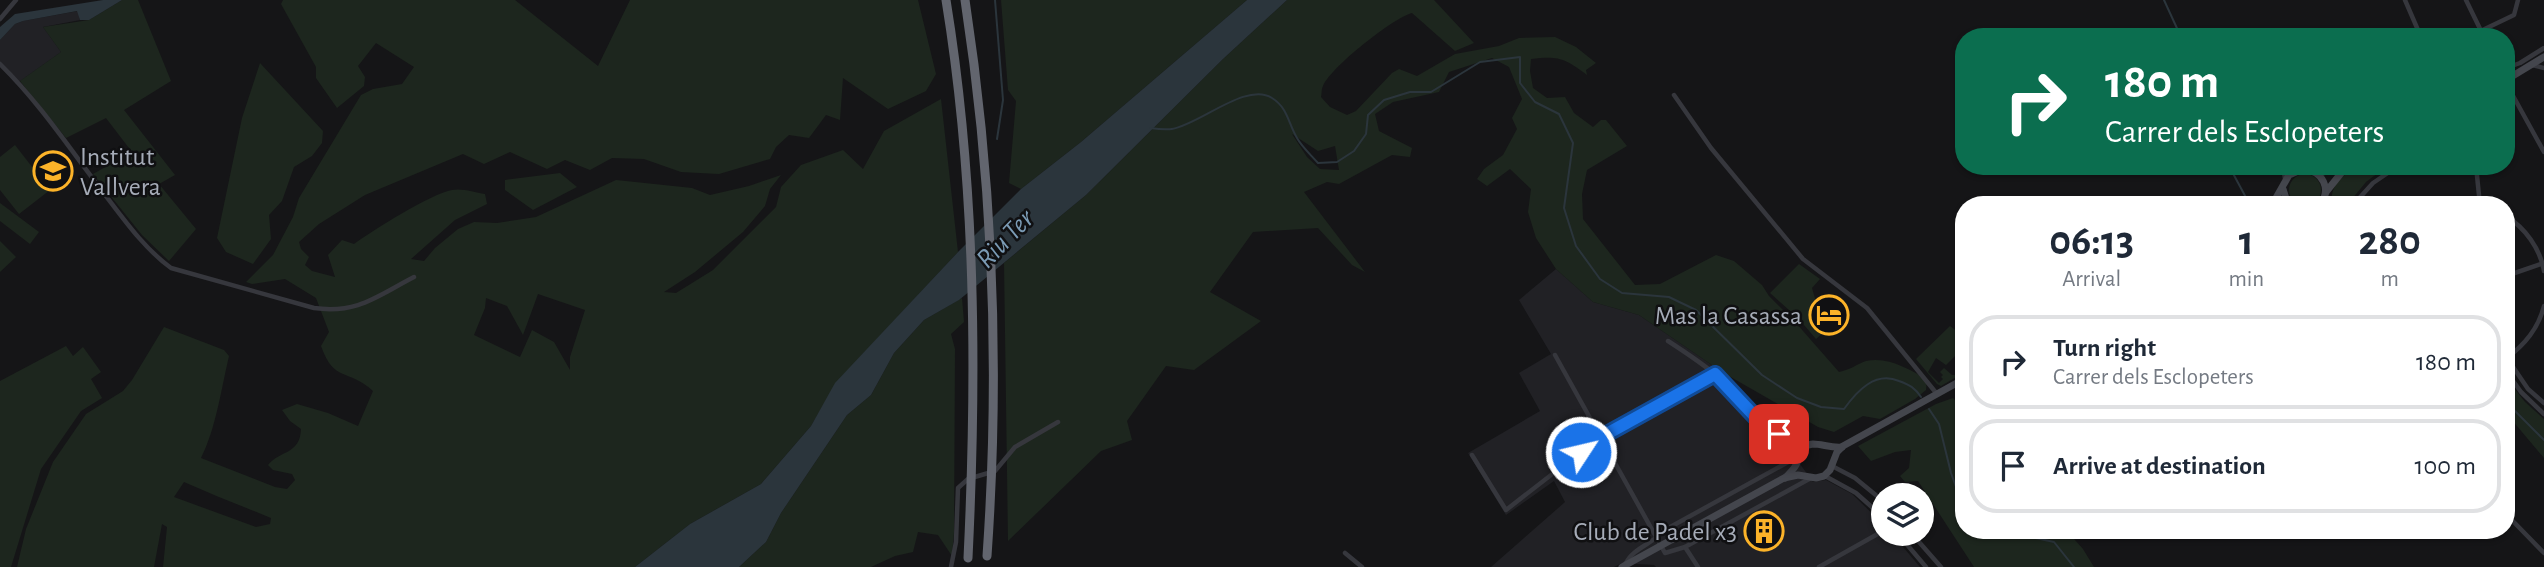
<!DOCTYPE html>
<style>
:root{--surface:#fff;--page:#f2f2f3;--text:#1f2937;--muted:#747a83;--line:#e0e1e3}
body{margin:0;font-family:"Alegreya Sans",sans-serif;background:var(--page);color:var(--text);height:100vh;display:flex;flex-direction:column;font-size:26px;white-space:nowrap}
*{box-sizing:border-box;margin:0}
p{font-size:23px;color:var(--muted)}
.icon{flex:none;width:38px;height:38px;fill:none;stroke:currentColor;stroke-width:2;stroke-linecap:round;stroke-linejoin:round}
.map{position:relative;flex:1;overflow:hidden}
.sheet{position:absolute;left:1955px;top:196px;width:560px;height:343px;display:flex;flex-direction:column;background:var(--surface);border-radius:28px;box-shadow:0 2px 5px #0004}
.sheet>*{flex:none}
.top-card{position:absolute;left:1955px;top:28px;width:560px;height:147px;border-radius:28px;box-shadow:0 2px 5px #0004;background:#0b6e4f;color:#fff;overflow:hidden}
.controls{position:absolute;left:1871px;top:483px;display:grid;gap:14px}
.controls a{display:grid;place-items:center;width:63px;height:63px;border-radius:50%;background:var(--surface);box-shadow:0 2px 5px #0004;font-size:35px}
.pin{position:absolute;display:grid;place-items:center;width:60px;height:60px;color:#fff;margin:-30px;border-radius:14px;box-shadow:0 4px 10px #0006}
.me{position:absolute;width:77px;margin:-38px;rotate:55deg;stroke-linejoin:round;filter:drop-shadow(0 0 5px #0008)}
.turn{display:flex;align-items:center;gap:24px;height:147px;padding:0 35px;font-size:32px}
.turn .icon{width:91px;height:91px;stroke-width:2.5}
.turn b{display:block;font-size:49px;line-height:60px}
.eta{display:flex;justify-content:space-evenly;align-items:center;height:119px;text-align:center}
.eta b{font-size:42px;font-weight:700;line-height:49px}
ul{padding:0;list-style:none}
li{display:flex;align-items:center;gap:21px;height:94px;margin:0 14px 10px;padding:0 21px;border:4px solid var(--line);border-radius:28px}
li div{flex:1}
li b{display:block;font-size:26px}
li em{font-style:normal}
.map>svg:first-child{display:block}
.built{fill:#212125}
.green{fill:#1d261e;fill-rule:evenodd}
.water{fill:#2b353c}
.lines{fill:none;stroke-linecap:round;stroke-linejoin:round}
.stream{stroke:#2b353c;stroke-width:2}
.minor{stroke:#36373d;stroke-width:4.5}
.secondary{stroke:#44464d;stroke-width:7}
.motorway-bridge{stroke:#62656e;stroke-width:9}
.route-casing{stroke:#114b97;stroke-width:18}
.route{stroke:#1a73e8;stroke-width:12}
.labels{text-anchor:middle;stroke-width:5;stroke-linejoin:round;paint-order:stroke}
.poi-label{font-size:26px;fill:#a6acb8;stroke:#101012;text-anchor:end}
.water-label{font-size:28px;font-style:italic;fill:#7b9bb5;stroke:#101012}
</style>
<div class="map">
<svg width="2544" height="567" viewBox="0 0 2544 567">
<rect width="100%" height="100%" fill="#151517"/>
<g class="built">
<polygon points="78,11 80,20 43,27 61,52 16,84 0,65 0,40 15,24 23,21"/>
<polygon points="1556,269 1593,302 1639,315 1722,372 1800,447 1800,464 1813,482 1826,480 1852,494 1883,524 1883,534 1892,534 1920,567 1656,567 1654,565 1622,563 1614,567 1491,567 1565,502 1554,481 1506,515 1468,453 1540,411 1519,373 1551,354 1519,300"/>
</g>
<g class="green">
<polygon points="122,0 138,0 171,81 124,110 175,175 159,184 196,229 169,261 142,235 93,174 132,152 106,118 66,138 20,81 61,52 43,27 89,20"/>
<path d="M283,0h232l83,66 32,-66h288l18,74 -10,17 -38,18 -45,-31 -3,42 -14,-5 -17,23 -20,-3 -13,12 -6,12 -51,15 -38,-2 -37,-13 -32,-1 -22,12 -25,-10 -18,9 -37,-17 -26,12 -21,-10 -98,41 -46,29 -20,18 2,7 8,8 -4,8 7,6 23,6 -7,-22 14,-15 12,4c18,-13 78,-51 98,-54 10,-2 22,2 33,4l2,10 -32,16 -44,39 13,2 11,-13 23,-19 16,-7 23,1 39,-6 80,-37 76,8 18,7 39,-9 32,-11 -11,14 -5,17 -22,26 -48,40 -31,20 12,1 37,-23 63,-63 5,-20 20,-22 42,-15 20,19 21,-38 57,-32 17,153 -122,131 -25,43 -50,58 -71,40 -55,43h-472l4,-40 -5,-3 -8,43h-137l9,-38 27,-67 33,-48 37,-23 9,-11 32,-53 60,23 5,6c-8,34 -13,72 -28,102l74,29 12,2 8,-9 -3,-6 -19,-4 -5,-5c12,-15 32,-10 33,-36l-11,-8 -8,-11 15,-6 31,9 30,13 15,-35c-25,-23 -39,-8 -52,-45l8,-14 -13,-34 -31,-19 -33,5 -6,-2 27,-27 20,-38 6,-19 62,-103 12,-6 29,-5 12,-17 -38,-24 -18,23 7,11 -1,9 -27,22 -21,-30v-11l-35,-63zM538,294l47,16 -15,47v13l-16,-28 -22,-12 -12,27 -46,-22 11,-27 1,-10 21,8 16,29zM184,482c29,13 58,24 87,36l-1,6 -14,3 -82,-30z"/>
<polygon points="1001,0 1247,0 1081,142 1021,189 1009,183 1016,101 1008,90"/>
<path d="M1287,0h147l40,43 -19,8 -43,-38c-19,5 -81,54 -89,73 -2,4 -1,8 -2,11l9,10 17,8 9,-4 36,-38 7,-4 18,7 38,-22 44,-8 20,-8 36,-1 21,10 20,16 -10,7 1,5c-23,-17 -28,-19 -56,-16l-1,12 3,17 14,10 18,-1 9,16 19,14 8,-7h5l21,26 -40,24 -5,24 1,25 52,66 25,-1 56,-29 18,6 28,24 7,11 27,27 43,49c11,-2 18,-8 27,-11 22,-5 42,8 61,18l-1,11 -11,9 -35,20 -17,-3 -29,16 -16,-5 -96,-55 -83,-57 -46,-13 -37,-33 -20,-31 -8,-26 3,-23 -21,-20 -23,17 -10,-7 7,-10 19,-14 14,-26 -5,-11 10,-19 -13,-32 -17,-9 -43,14 -10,20 -46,10 -18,12 4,17 33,17 -2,9 -18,-2 -53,29 -12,-2 -23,10 61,80 -13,-7 -34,-37 -65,4 -43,60 51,29 -67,49 -28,-4 -39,55 5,19 -31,11 -93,90 -4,-278 82,-68 137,-136zM1292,134l26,17 17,-5 4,24 -19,-1 -13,-12z"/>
<polygon points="260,63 323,131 322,143 312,156 294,167 282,201 269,215 271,239 253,264 226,252 217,238 242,118"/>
<polygon points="15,145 50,190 19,214 0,190 0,157"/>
<path d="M2358,166h29l-21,16 -19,23h-15c-3,-20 11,-30 26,-39z"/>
<polygon points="560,173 577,187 533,210 505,190 505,180"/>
<circle cx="2305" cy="190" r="16"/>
<polygon points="0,203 39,232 30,244 0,221"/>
<polygon points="0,241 16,257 0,272"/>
<polygon points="1799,264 1820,279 1812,288 1816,302 1811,309 1825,331 1816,339 1798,318 1770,293"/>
<polygon points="962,298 964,322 951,334 955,349 954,533 952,556 938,535 918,532 913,552 895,556 871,567 739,567 766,542 781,513 847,415 871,395 894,353 924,320"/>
<polygon points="1950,326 1963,336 1963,352 1961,350 1946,365 1936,358 1928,372 1939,383 1943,379 1941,377 1943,375 1940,372 1944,368 1952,375 1955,375 1963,364 1963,373 1941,386 1937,384 1916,359"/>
<polygon points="66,346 73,356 83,347 101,372 91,379 102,398 81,411 41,469 11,567 0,567 0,381"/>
<polygon points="2506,378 2525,402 2544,419 2544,458 2506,413"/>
<polygon points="1953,398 1963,409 1963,424 1955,433 1963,457 1964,530 2066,530 2083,549 2094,567 1974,567 1918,481 1905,482 1900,476 1909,468 1911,450 1895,452 1871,461 1858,446 1936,404"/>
</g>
<g class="water">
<polygon points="103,0 122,0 89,20 80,20 77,11 23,21 15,24 0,40 0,27 15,14"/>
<polygon points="1247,0 1287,0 1223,59 1086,195 959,300 924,320 894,353 871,395 847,415 781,513 766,542 739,567 635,567 690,524 761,484 811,426 835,383 958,252 1021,189 1081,142"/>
</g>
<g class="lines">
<g class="stream">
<polyline points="995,0 1003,100 997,139"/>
<polyline points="2164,0 2181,37"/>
<path d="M1150,128c7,1 15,2 22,1 27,-4 75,-48 100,-31 16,10 16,25 25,40 5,9 14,17 21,25l19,-1 17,-11 12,-17 2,-19 16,-15 26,-8h21l49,-30 40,-5v26l15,19 24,12 14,29 -9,65 12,38 24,33 22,14 47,4 27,13 66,65 35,23 24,9 23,2c13,-18 31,-38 55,-28 11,4 16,7 22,16"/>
<polyline points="2229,166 2250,205"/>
<polyline points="2506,402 2544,440"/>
<polyline points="1929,409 1939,424 1951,473 1964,509"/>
<polyline points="1980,530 2018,534 2054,542 2074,567"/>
</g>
<g class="minor">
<polyline points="2405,0 2421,37"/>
<polyline points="2466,0 2484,37"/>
<polyline points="0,19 16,0"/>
<polyline points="2468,37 2514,15 2518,0"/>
<path d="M0,64c40,39 72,88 106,132 19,25 39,53 65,72l143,40c44,6 63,-12 100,-31"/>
<polyline points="2532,65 2544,68"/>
<polyline points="2506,68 2520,63 2544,48"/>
<polyline points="2506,83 2544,152"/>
<polyline points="1674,95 1711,148 1803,259 1867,308 1937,394"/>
<polyline points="2283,166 2285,179"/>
<polyline points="2476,166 2480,205"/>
<polyline points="2311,169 2327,166"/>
<polyline points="2353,205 2373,183 2398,166"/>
<path d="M2506,216c19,12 34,32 38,55"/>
<polyline points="2506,276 2544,263"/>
<path d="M1668,341c17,11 34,22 49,35 29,27 49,62 92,68"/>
<polyline points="1555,355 1665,553 1685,547 1811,478"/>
<path d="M2507,358c18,-14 31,-29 37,-52"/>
<polyline points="2507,358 2528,389 2544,403"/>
<polyline points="2506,371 2521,392 2544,414"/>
<polyline points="1790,441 1799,455"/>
<polyline points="1472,455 1506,510 1600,437 1715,374"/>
<polyline points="1832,466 1855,478 1883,501"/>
<polyline points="1825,476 1856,493 1883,517"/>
<polyline points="2506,514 2544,553"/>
<polyline points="1898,534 1926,567"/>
<polyline points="1912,534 1941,567"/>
<polyline points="1685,547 1698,567"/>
<polyline points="1345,553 1362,567"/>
<path d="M1626,563c7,-15 27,-19 37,-32l136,-75"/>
<polyline points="951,567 956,542 958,488 968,479 995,471 1015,447 1058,422"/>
<polyline points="1819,567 1883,531"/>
</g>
<g class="secondary">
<polyline points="2506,80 2544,57"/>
<polyline points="2317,173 2343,168"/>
<polyline points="2283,189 2288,205"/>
<polyline points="2326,192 2346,167"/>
<path d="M2272,205l17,-30 14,-6c20,2 29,20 17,36"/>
<path d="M1785,478c4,-4 9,-9 11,-13 5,-9 4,-20 17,-21 9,0 18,4 29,3"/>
<polyline points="1622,567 1784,478 1798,475 1816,478 1824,476 1830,470 1837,452 1843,446 1964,379"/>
</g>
<g class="motorway-bridge">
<path d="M946,0c30,184 31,373 22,558"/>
<path d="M965,0c28,183 35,371 22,556"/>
</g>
</g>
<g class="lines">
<g class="route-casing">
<polyline id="route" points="1581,452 1603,436 1715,374 1761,423 1779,434"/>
</g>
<use href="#route" class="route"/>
</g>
<defs>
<g id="school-ring" transform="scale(2.0125)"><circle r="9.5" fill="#101012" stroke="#fcb329" stroke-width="1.5"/><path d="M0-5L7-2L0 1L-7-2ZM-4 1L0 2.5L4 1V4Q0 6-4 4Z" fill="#fcb329"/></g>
<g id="hotel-ring" transform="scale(2.0125)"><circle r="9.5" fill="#101012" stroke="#fcb329" stroke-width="1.5"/><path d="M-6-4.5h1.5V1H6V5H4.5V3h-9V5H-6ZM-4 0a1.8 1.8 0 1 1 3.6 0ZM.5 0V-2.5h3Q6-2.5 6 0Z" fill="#fcb329"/></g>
<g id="building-ring" transform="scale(2.0125)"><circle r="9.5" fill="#101012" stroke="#fcb329" stroke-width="1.5"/><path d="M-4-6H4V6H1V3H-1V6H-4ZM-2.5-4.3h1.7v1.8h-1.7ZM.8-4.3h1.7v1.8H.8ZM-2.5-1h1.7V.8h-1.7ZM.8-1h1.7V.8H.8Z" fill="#fcb329"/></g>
</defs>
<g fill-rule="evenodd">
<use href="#school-ring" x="53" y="171"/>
<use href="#hotel-ring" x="1829" y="315"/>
<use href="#building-ring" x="1764" y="531"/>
</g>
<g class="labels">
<g class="poi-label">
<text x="80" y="165" text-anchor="start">Institut<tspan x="80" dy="30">Vallvera</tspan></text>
<text x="1802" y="324">Mas la Casassa</text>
<text x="1737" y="540">Club de Padel x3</text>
</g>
<g class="water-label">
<text transform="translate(1004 238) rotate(-46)" y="10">Riu Ter</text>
</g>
</g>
</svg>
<div class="controls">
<a><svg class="icon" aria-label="layers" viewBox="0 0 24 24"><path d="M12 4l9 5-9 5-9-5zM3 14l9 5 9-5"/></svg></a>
</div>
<div class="pin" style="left:1779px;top:434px;background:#d93025"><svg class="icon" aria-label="arrive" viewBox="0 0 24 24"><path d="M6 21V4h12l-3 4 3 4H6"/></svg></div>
<svg class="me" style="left:1581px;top:452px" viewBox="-20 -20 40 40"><circle r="17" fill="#1a73e8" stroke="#fff" stroke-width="3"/><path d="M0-11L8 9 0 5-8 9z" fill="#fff"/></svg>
<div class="top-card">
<div class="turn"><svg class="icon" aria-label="right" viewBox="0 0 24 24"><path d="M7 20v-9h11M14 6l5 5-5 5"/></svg><div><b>180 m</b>Carrer dels Esclopeters</div></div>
</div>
<section class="sheet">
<div class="eta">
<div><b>06:13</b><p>Arrival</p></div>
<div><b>1</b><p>min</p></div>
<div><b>280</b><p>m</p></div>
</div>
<ul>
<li><svg class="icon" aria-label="right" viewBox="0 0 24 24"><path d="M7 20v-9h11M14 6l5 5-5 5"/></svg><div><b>Turn right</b><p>Carrer dels Esclopeters</p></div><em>180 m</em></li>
<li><svg class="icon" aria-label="arrive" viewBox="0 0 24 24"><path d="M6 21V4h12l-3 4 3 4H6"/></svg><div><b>Arrive at destination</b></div><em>100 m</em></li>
</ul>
</section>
</div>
